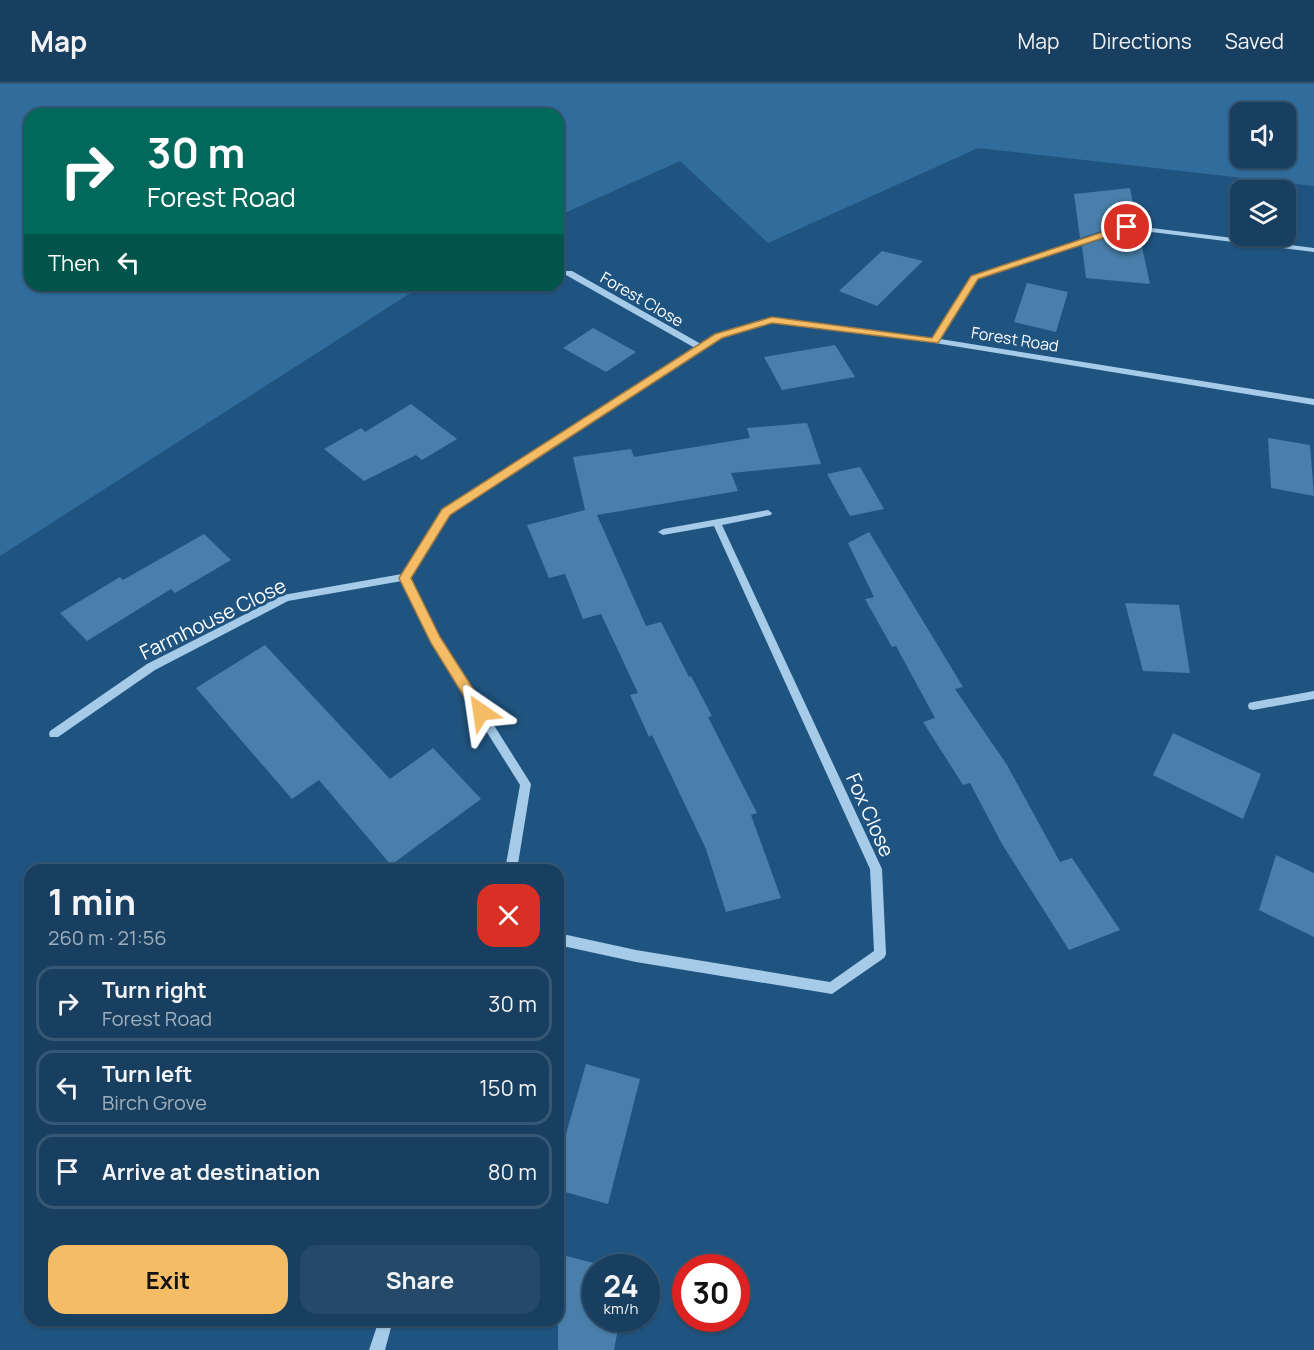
<!DOCTYPE html>
<meta charset="utf-8">
<style>
:root{--surface:#183f60;--page:#254a69;--text:#f1f3f6;--muted:#9fafbd;--line:#365875;--accent:#f5bc66}
body{margin:0;font-family:Manrope,sans-serif;background:var(--page);color:var(--text);height:100vh;display:flex;flex-direction:column;font-size:22px;white-space:nowrap}
*{box-sizing:border-box;margin:0}
p{font-size:20px;color:var(--muted)}
.icon{flex:none;width:33px;height:33px;fill:none;stroke:currentColor;stroke-width:2;stroke-linecap:round;stroke-linejoin:round}
.map{position:relative;flex:1;overflow:hidden}
.drawer{position:absolute;left:24px;top:780px;width:540px;height:462px;display:flex;flex-direction:column;background:var(--surface);border-radius:18px;box-shadow:0 2px 4px #0004,0 0 0 2px var(--line)}
.drawer>*{flex:none}
.banner{position:absolute;left:24px;top:24px;width:540px;height:183px;border-radius:18px;box-shadow:0 2px 4px #0004,0 0 0 2px var(--line);background:#00695c;color:#fff;overflow:hidden}
.buttons{position:absolute;left:1230px;top:18px;display:grid;gap:12px}
.buttons a{display:grid;place-items:center;width:66px;height:66px;border-radius:12px;background:var(--surface);box-shadow:0 2px 4px #0004,0 0 0 2px var(--line);font-size:30px}
.speed{position:absolute;left:582px;top:1170px;display:flex;gap:12px;font-size:30px;font-weight:700;text-align:center}
.speed>*{display:grid;place-content:center;width:78px;height:78px;border-radius:50%;background:var(--surface);box-shadow:0 2px 4px #0004,0 0 0 2px var(--line);line-height:1}
.speed small{font-size:15px;font-weight:400}
.speed .limit{border:9px solid #d22;background:#fff;color:#111}
.pin{position:absolute;display:grid;place-items:center;width:51px;height:51px;color:#fff;margin:-26px;border:3px solid #fff;border-radius:50%;box-shadow:0 2px 6px #0007}
.me{position:absolute;width:66px;margin:-33px;rotate:328deg;stroke-linejoin:round;filter:drop-shadow(0 0 4px #0008)}
.turn{display:flex;align-items:center;gap:21px;height:126px;padding:0 24px;font-size:27px}
.turn .icon{width:78px;height:78px;stroke-width:2.5}
.turn b{display:block;font-size:42px;line-height:51px}
.then{display:flex;align-items:center;height:57px;padding:0 24px;background:#0003;gap:12px;font-size:22px}
.round{display:grid;place-items:center;flex:none;width:63px;height:63px;border-radius:18px;background:var(--page)}
.head{display:flex;align-items:center;justify-content:space-between;height:102px;padding:0 24px}
h1{font-size:36px;font-weight:700;line-height:45px}
.button{display:flex;gap:12px;margin-top:auto;padding:12px 24px}
.button a{flex:1;height:69px;border-radius:18px;background:var(--accent);color:#111;font-size:24px;font-weight:700;line-height:69px;text-align:center}
.button a+a{background:var(--page);color:var(--text)}
ul{padding:0;list-style:none}
li{display:flex;align-items:center;gap:18px;height:75px;margin:0 12px 9px;padding:0 12px;border:3px solid var(--line);border-radius:18px}
li div{flex:1}
li b{display:block;font-size:22px}
li em{font-style:normal}
header{display:flex;align-items:center;gap:36px;box-sizing:border-box;height:84px;padding:0 30px;background:var(--surface);border-bottom:2px solid var(--line)}
header strong{font-size:28px}
nav{display:flex;gap:33px;margin-inline-start:auto;font-size:21px}
.map>svg:first-child{display:block}
.green{fill:#306d9c;fill-rule:evenodd}
.building{fill:#497faa}
.lines{fill:none;stroke-linecap:round;stroke-linejoin:round}
.minor{fill:#a5cbe8;fill-rule:evenodd}
.route{fill:#f5bc66;stroke:#9f7a42;stroke-width:1.5}
.labels{text-anchor:middle;stroke-width:6;stroke-linejoin:round;paint-order:stroke}
.far-street-label{font-size:16px;fill:#fff;stroke:#205480}
.street-label{font-size:20px;fill:#fff;stroke:#205480}
</style>
<header>
<strong>Map</strong>
<nav><a>Map</a><a>Directions</a><a>Saved</a></nav>
</header>
<div class="map">
<svg width="1314" height="1266" viewBox="0 0 1314 1266">
<rect width="100%" height="100%" fill="#205480"/>
<path class="green" d="M0,0h1314v102l-336,-38 -210,95 -88,-82 -122,55v-102h-528v171h393l-423,271zM1286,28v46h-46v-46z"/>
<g class="building">
<polygon points="1130,104 1137,140 1126,139 1080,154 1074,110"/>
<polygon points="1127,147 1139,149 1150,200 1086,194 1082,162"/>
<polygon points="882,167 923,177 877,222 839,207"/>
<polygon points="1027,199 1068,208 1056,248 1014,238"/>
<polygon points="593,244 636,268 606,288 563,264"/>
<polygon points="835,261 855,293 782,306 764,273"/>
<polygon points="411,320 457,355 422,376 416,371 364,397 324,365 361,344 365,348"/>
<polygon points="807,339 821,380 731,389 738,407 597,431 646,542 661,538 689,593 691,592 712,632 708,633 757,729 751,731 781,814 726,828 706,765 652,651 649,653 630,611 638,609 601,530 583,535 565,490 549,494 527,441 585,426 573,373 631,365 634,373 750,354 747,344"/>
<polygon points="1268,354 1310,361 1314,412 1271,404"/>
<polygon points="860,383 884,425 850,432 827,390"/>
<polygon points="869,448 963,603 955,605 1007,681 1060,778 1072,774 1120,846 1069,866 1002,760 970,699 963,701 923,638 935,634 896,562 892,563 865,515 874,513 848,459"/>
<polygon points="204,450 231,476 175,509 171,505 87,557 60,529 120,493 123,496"/>
<polygon points="1125,519 1179,521 1190,589 1143,587"/>
<polygon points="265,561 390,695 433,664 481,715 391,781 319,696 292,715 196,604"/>
<polygon points="1173,649 1261,690 1243,735 1153,691"/>
<polygon points="1276,771 1314,789 1314,853 1259,826"/>
<polygon points="586,980 640,995 608,1120 558,1106 558,1078"/>
<polygon points="558,1170 614,1184 596,1184 596,1234 620,1234 614,1266 558,1266"/>
</g>
<g class="lines">
<g class="minor">
<polygon points="1127,141 1314,164 1314,168 1127,145 977,195 940,255 1314,315 1314,321 935,259 772,238 722,254 449,430 410,493 439,554 531,700 517,786 505,786 520,701 431,559 402,497 288,517 155,586 58,653 50,653 49,650 50,647 147,580 283,511 402,490 443,426 695,264 566,191 566,187 572,187 701,260 716,250 772,234 933,254 971,192"/>
<polygon points="768,426 772,429 771,431 722,441 882,785 886,870 884,874 832,910 636,878 558,861 558,849 636,866 830,898 874,867 870,785 714,442 663,451 658,448 663,445"/>
<polygon points="1314,607 1314,615 1253,626 1249,625 1248,622 1249,619 1253,618"/>
<polygon points="379,1236 393,1236 385,1266 369,1266"/>
</g>
</g>
<polygon class="route" points="1127,140 1132,143 1130,145 978,195 938,259 772,239 722,254 450,431 411,494 440,553 488,628 486,632 476,632 431,559 399,494 442,425 715,250 772,233 932,254 971,192"/>
<g class="labels">
<g class="far-street-label">
<text transform="translate(642 215) rotate(30)" y="6">Forest Close</text>
<text transform="translate(1015 255) rotate(9)" y="6">Forest Road</text>
</g>
<g class="street-label">
<text transform="translate(213 535) rotate(-26)" y="7">Farmhouse Close</text>
<text transform="translate(870 731) rotate(66)" y="7">Fox Close</text>
</g>
</g>
</svg>
<div class="buttons">
<a><svg class="icon" aria-label="sound" viewBox="0 0 24 24"><path d="M4 9h4l5-4v14l-5-4H4zM17 9q2 3 0 6"/></svg></a>
<a><svg class="icon" aria-label="layers" viewBox="0 0 24 24"><path d="M12 4l9 5-9 5-9-5zM3 14l9 5 9-5"/></svg></a>
</div>
<div class="speed"><div>24<small>km/h</small></div><div class="limit">30</div></div>
<div class="pin" style="left:1127px;top:143px;background:#d93025"><svg class="icon" aria-label="arrive" viewBox="0 0 24 24"><path d="M6 21V4h12l-3 4 3 4H6"/></svg></div>
<svg class="me" style="left:481px;top:628px" viewBox="-20 -20 40 40"><path d="M0-17L14 15 0 8-14 15z" fill="#f5bc66" stroke="#fff" stroke-width="4"/></svg>
<div class="banner">
<div class="turn"><svg class="icon" aria-label="right" viewBox="0 0 24 24"><path d="M7 20v-9h11M14 6l5 5-5 5"/></svg><div><b>30 m</b>Forest Road</div></div>
<div class="then">Then<svg class="icon" aria-label="left" viewBox="0 0 24 24"><path d="M17 20v-9H6M10 6l-5 5 5 5"/></svg></div>
</div>
<section class="drawer">
<div class="head"><div><h1>1 min</h1><p>260 m · 21:56</p></div><a class="round" style="background:#d93025;color:#fff"><svg class="icon" aria-label="close" viewBox="0 0 24 24"><path d="M6 6l12 12M18 6L6 18"/></svg></a></div>
<ul>
<li><svg class="icon" aria-label="right" viewBox="0 0 24 24"><path d="M7 20v-9h11M14 6l5 5-5 5"/></svg><div><b>Turn right</b><p>Forest Road</p></div><em>30 m</em></li>
<li><svg class="icon" aria-label="left" viewBox="0 0 24 24"><path d="M17 20v-9H6M10 6l-5 5 5 5"/></svg><div><b>Turn left</b><p>Birch Grove</p></div><em>150 m</em></li>
<li><svg class="icon" aria-label="arrive" viewBox="0 0 24 24"><path d="M6 21V4h12l-3 4 3 4H6"/></svg><div><b>Arrive at destination</b></div><em>80 m</em></li>
</ul>
<div class="button"><a>Exit</a><a>Share</a></div>
</section>
</div>
